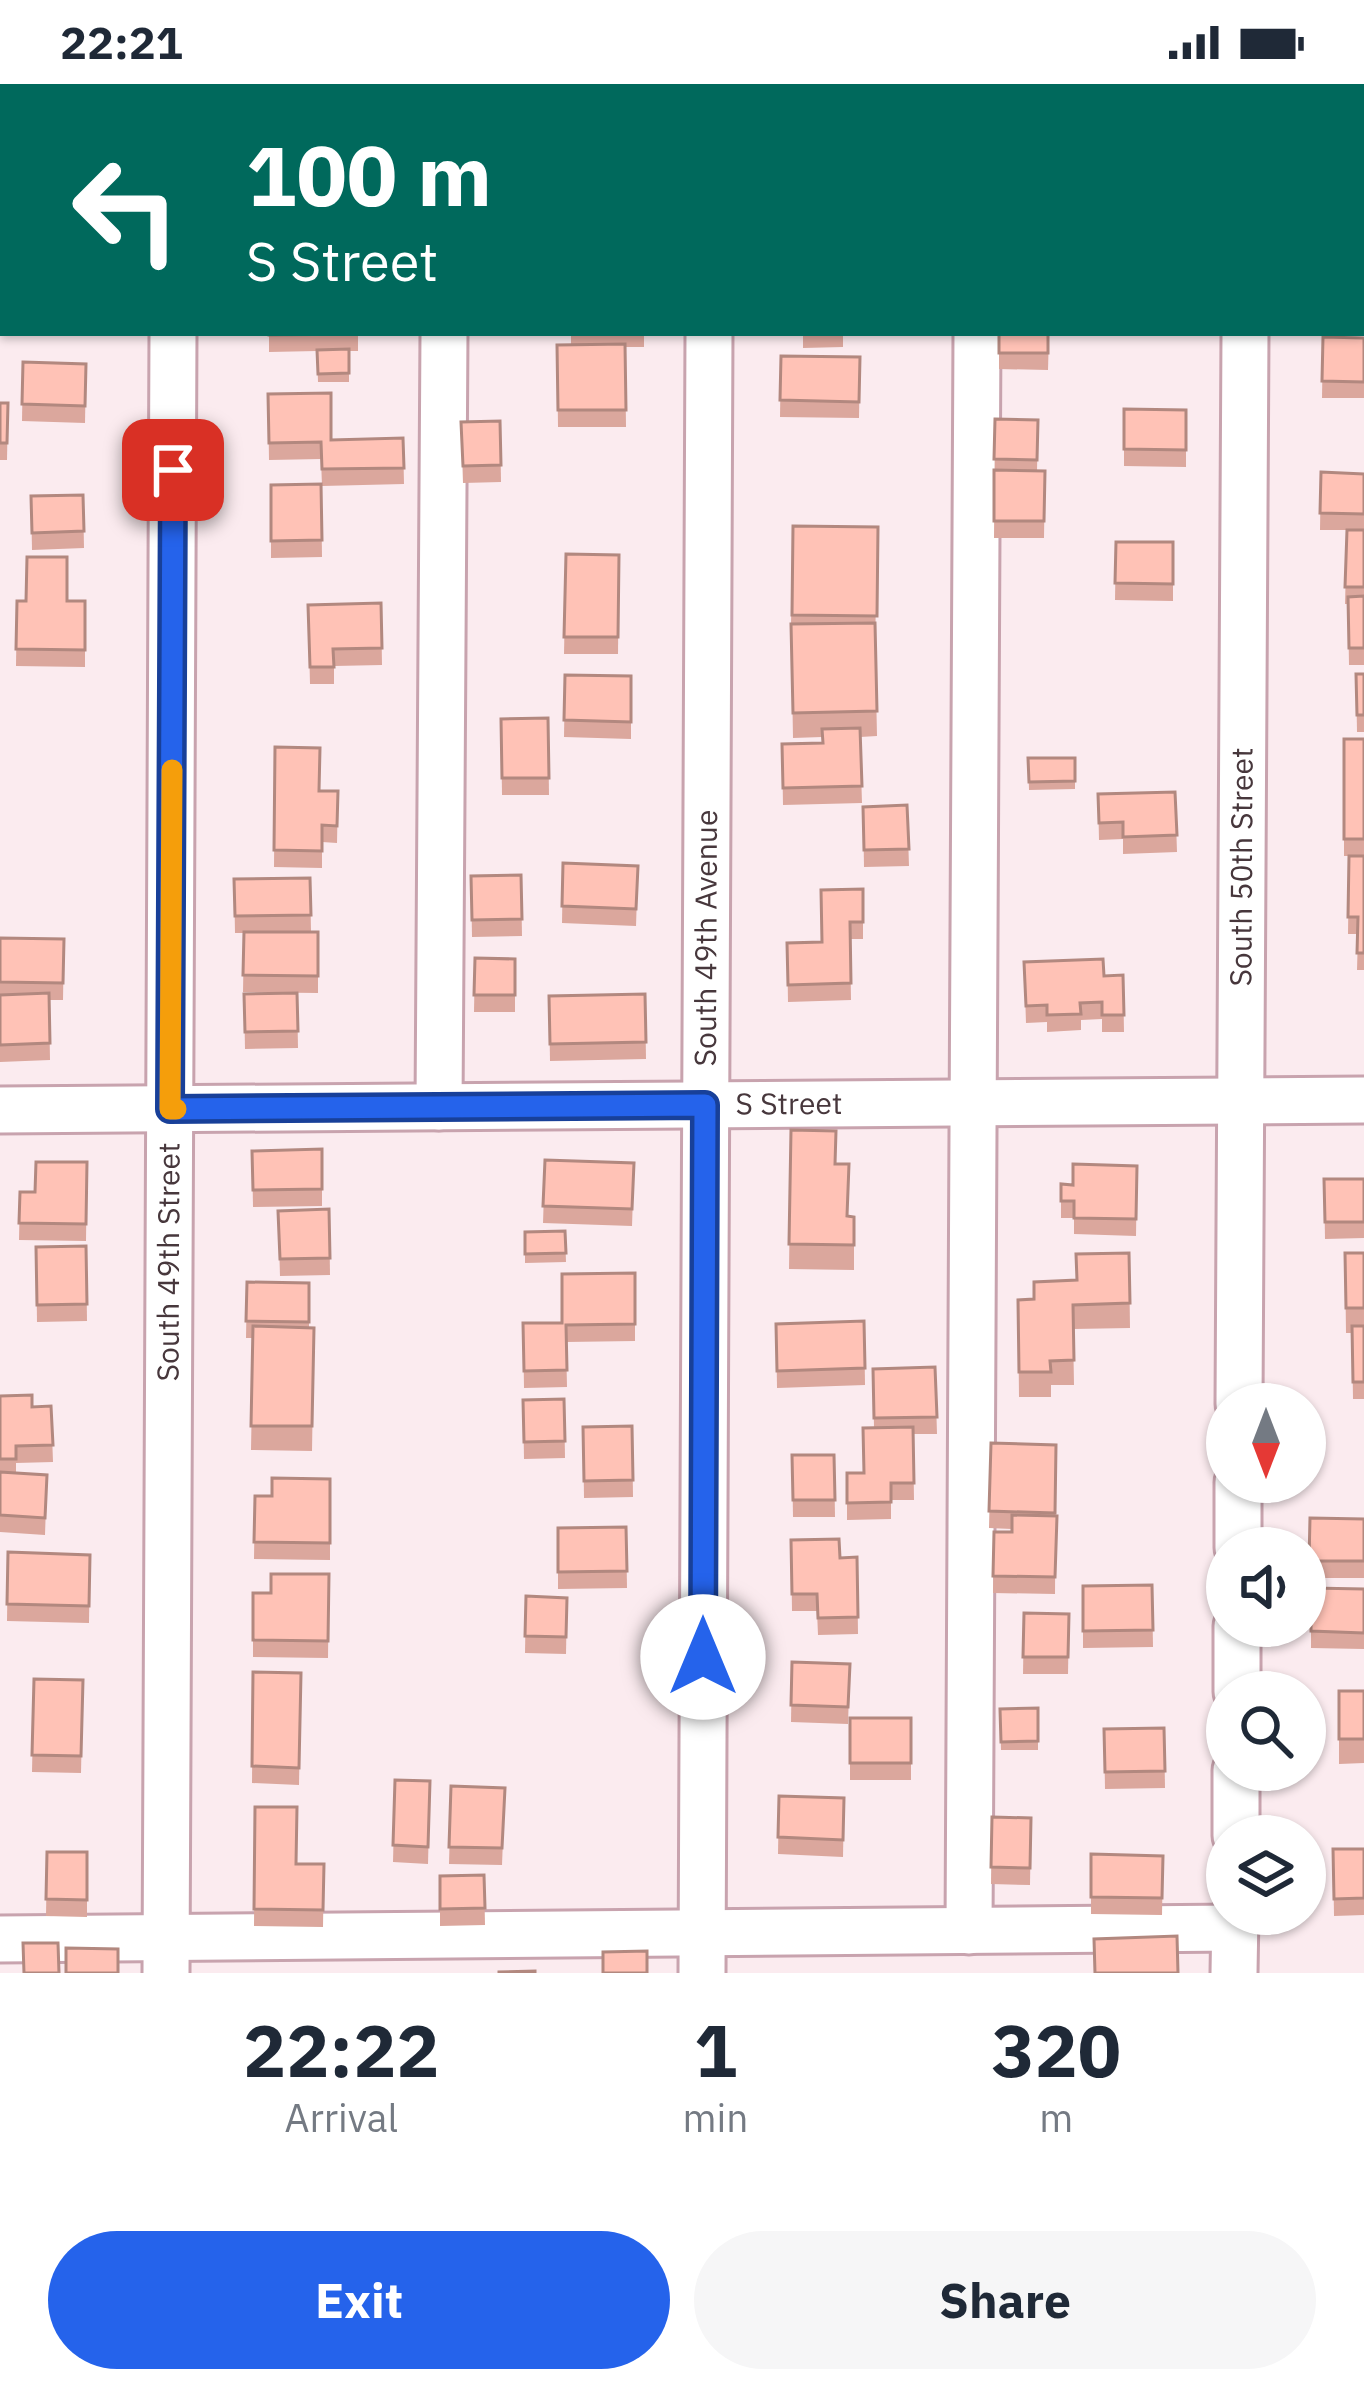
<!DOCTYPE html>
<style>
:root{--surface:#fff;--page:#f6f6f7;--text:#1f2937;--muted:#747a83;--accent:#2563eb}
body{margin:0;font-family:"IBM Plex Sans",sans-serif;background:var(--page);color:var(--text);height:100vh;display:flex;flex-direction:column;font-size:45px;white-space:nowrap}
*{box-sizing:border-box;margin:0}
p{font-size:39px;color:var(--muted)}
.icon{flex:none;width:66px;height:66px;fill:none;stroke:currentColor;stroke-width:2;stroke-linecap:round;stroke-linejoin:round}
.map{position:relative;height:1889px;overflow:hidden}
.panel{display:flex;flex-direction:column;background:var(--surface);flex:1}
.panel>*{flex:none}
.hud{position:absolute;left:0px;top:0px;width:1365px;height:252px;box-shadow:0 3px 9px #0004;background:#00695c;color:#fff;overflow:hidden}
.needle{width:78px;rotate:180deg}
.controls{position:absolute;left:1206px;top:1299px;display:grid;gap:24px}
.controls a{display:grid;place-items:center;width:120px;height:120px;border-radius:50%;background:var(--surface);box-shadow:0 3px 9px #0004;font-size:60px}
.pin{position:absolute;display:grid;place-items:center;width:102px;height:102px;color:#fff;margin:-51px;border-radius:24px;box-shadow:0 6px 18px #0006}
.me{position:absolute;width:132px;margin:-66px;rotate:0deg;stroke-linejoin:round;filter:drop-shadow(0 0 9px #0008)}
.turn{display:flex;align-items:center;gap:42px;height:252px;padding:0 48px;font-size:54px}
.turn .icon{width:156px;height:156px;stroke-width:2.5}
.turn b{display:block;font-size:84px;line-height:102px}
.eta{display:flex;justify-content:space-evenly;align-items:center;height:204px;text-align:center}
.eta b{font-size:72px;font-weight:700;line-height:84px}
.button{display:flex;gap:24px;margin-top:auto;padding:24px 48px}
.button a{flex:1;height:138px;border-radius:72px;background:var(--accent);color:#fff;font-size:48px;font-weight:700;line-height:138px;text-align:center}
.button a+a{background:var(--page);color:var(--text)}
.status{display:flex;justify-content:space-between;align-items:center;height:84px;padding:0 60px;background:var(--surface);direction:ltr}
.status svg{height:33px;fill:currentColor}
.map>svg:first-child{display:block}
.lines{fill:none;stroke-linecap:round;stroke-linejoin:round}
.minor-casing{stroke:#c8a3ae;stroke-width:51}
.minor{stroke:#fff;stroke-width:45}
.wall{fill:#dba79d}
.building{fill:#ffc2b6;stroke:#b2887f;stroke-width:3}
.route-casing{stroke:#184099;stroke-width:30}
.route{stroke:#2563eb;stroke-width:21}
.slow{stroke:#f59e0b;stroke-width:21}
.labels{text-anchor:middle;stroke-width:9;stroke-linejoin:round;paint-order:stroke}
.street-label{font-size:30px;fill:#47373c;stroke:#fdfdfd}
</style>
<div class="status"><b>22:21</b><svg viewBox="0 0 49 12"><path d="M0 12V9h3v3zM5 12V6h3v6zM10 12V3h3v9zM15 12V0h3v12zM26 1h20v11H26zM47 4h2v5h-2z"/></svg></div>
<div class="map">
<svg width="1364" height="1889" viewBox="0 0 1364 1889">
<rect width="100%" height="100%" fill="#fbebef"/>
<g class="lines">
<g class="minor-casing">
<g id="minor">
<polyline points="174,3 174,0"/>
<polyline points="446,3 446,0"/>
<polyline points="710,3 710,0"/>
<polyline points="978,3 978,0"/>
<polyline points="1246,3 1246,0"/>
<polyline points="439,1023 444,249"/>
<path id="s1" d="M0,1026l1364,-10"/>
<path id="s2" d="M1239,1320l6,-1071"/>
<polyline points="1238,1464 1238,1398"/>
<polyline points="1237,1608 1237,1542"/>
<polyline points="1236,1752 1236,1686"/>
<polyline points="969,1847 977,249"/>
<polyline points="0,1855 1235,1844"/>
<path id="s3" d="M166,1889l7,-1640"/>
<path id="s4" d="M702,1889l7,-1640"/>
<polyline points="1234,1889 1235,1830"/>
</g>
</g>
<use href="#minor" class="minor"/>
</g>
<g class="wall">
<rect x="0" y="87" width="3" height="53"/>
<polygon points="269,249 358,249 358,267 349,267 349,298 318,298 317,267 269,268"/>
<polygon points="571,249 644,249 644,263 625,263 626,343 558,343 557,261 571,261"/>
<polygon points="803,249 843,249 843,263 803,264"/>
<polygon points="999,249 1049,249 1048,286 999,285"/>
<polygon points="1323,253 1364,254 1364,314 1322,314"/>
<polygon points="781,272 860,273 859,334 780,333"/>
<polygon points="23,278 86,280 85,339 22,337"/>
<polygon points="268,310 331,356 403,354 404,400 322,402 321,375 269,376"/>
<polygon points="0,319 8,319 7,376 0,376"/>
<polygon points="1124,325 1186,326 1186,383 1124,382"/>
<polygon points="995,335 1038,336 1037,387 1045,387 1044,454 994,454"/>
<polygon points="500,337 501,398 463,399 461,338"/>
<polygon points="1321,388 1364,390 1364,581 1349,581 1348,520 1345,520 1347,446 1320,446"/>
<polygon points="321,400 322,473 271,474 271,401"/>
<polygon points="83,411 84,464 32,466 31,412"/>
<polygon points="793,442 878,443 875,557 877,652 860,653 862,719 783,721 782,660 823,659 822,653 793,654 791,540"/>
<polygon points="1116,458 1173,458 1173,517 1115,516"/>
<polygon points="566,470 619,471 618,570 564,570"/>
<polygon points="17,517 85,517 85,583 16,582"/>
<polygon points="381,519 382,581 334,582 334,600 310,600 308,521"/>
<polygon points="1356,590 1364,590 1364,648 1357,648"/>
<polygon points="565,591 631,592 631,655 564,653"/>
<polygon points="548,634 549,711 502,711 501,635"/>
<rect x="1344" y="655" width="20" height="117"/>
<polygon points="275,663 320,707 338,707 337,759 322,758 322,784 274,783"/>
<polygon points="1028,674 1075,674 1075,705 1029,706"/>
<polygon points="1175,708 1177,768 1123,770 1123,755 1099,756 1098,710"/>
<polygon points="907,721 909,782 864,783 863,723"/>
<polygon points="1349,772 1364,772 1364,886 1357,886 1358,850 1348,850"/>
<polygon points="563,779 638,782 636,842 562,839"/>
<polygon points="521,791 522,852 472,853 471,792"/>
<polygon points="310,794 311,848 318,848 318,909 243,908 244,849 235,849 234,795"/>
<polygon points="863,805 863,855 850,855 851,916 788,918 787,859 822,858"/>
<polygon points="0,854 64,855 63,916 49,916 50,976 0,978"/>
<polygon points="475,874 515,875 515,928 474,928"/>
<polygon points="1024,878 1104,892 1123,891 1124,948 1102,948 1102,935 1081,936 1081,946 1047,948 1047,938 1026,939"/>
<polygon points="297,909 298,964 245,965 244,910"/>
<polygon points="645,910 646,975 550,977 549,912"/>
<polygon points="791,1046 836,1080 848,1132 854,1133 854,1186 789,1185"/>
<polygon points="322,1065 322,1122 253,1123 252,1067"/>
<polygon points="545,1076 634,1079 632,1142 543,1139"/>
<polygon points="87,1078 86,1157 19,1156 20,1108 35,1108"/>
<polygon points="1137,1082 1136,1152 1074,1150 1074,1134 1061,1134 1061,1100 1073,1101"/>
<polygon points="1324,1095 1364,1095 1364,1154 1325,1155"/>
<polygon points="329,1125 330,1191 280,1192 278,1127"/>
<polygon points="565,1147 566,1178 525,1179 525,1148"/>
<polygon points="86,1162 87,1237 37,1238 36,1163"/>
<polygon points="1129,1169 1130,1244 1073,1245 1074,1301 1051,1301 1051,1313 1019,1313 1018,1216 1034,1215 1076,1196"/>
<polygon points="1345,1169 1364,1169 1364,1315 1353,1315 1352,1249 1346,1249"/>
<polygon points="635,1189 635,1257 566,1258 567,1303 524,1304 523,1239 562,1239"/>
<polygon points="247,1198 309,1199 309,1244 314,1244 312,1367 251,1366 253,1254 246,1254"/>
<polygon points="864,1237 865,1301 777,1304 776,1240"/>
<polygon points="935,1283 937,1350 913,1350 914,1416 891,1416 891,1435 847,1436 847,1389 864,1389 874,1344 873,1285"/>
<polygon points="0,1312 32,1323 51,1322 53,1378 16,1379 16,1389 47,1391 45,1451 0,1448"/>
<polygon points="564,1315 565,1374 524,1375 523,1316"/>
<polygon points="632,1342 633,1413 584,1414 583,1343"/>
<polygon points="991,1359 1056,1361 1055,1510 993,1509 994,1448 1012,1448 1012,1445 989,1444"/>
<polygon points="792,1371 834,1371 835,1433 793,1433"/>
<polygon points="330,1395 330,1476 254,1475 255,1412 272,1412"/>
<polygon points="1310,1434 1364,1435 1364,1494 1309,1494"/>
<polygon points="626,1443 627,1504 558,1505 558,1444"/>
<polygon points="791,1456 840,1474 857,1473 858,1550 818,1551 817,1527 792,1527"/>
<polygon points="8,1468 90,1471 89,1539 7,1537"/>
<polygon points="329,1490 328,1574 253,1573 253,1509 271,1509"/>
<polygon points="1152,1501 1153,1563 1083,1564 1083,1502"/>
<polygon points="1311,1504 1364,1505 1364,1565 1311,1564"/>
<polygon points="526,1512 567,1514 566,1570 525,1569"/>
<polygon points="1024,1529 1069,1530 1068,1590 1023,1590"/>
<polygon points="792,1578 850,1580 848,1640 791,1638"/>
<polygon points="253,1588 301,1589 299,1701 252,1699"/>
<polygon points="34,1595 83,1596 81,1689 32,1688"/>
<polygon points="1339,1607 1364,1607 1364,1679 1339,1680"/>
<polygon points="1038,1624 1038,1666 1001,1666 1000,1625"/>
<rect x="850" y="1634" width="61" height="62"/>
<polygon points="1164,1644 1165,1704 1105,1705 1104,1645"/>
<polygon points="395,1696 430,1697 428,1780 393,1778"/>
<polygon points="451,1702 505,1704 502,1781 449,1780"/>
<polygon points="779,1712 844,1714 843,1773 778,1770"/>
<polygon points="255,1723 296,1780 324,1780 323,1843 254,1842"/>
<polygon points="992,1733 1031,1734 1030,1801 991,1800"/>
<polygon points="1333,1765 1364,1765 1364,1831 1334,1832"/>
<polygon points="47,1768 87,1768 87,1833 46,1832"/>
<polygon points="1091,1770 1163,1772 1162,1831 1091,1830"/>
<polygon points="484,1791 485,1841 440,1842 440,1792"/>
</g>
<g class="building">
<rect x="790" y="0" width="79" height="3"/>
<rect x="1109" y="0" width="48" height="3"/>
<rect x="1362" y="23" width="2" height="51"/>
<rect x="0" y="87" width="3" height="36"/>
<rect x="1362" y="95" width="2" height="73"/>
<polygon points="269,249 358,249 358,250 269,251"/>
<rect x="999" y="249" width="49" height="20"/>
<polygon points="1323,253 1364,254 1364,298 1322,297"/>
<polygon points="625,260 626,326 558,326 557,261"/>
<polygon points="349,265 349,289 318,290 317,266"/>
<polygon points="781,272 860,273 859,318 780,316"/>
<polygon points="23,278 86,280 85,322 22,320"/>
<polygon points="331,309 331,356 403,354 404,384 322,385 321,358 269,359 268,310"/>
<polygon points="0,319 8,319 7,359 0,359"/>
<polygon points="1124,325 1186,326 1186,366 1124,365"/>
<polygon points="995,335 1038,336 1037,376 994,375"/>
<polygon points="500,337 501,381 463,382 461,338"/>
<polygon points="994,386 1045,387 1044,437 994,437"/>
<polygon points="1321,388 1364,390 1364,430 1320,429"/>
<polygon points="321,400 322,456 271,457 271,401"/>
<polygon points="83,411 84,447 32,449 31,412"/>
<polygon points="793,442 878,443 877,532 792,531"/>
<polygon points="1347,446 1364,446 1364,503 1345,503"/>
<polygon points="1116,458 1173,458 1173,500 1115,499"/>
<polygon points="566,470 619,471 618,553 564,553"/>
<polygon points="27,473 67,473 67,517 85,517 85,566 16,565 17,517 26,517"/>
<polygon points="1364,512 1364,564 1349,564 1348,513"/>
<polygon points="381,519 382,564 333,565 334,583 310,583 308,521"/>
<polygon points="875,539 877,627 793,629 791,540"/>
<polygon points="1356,590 1364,590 1364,631 1357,631"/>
<polygon points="565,591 631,592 631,638 564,636"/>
<polygon points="548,634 549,694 502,694 501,635"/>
<polygon points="860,644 862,702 783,704 782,660 823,659 822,645"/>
<rect x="1344" y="655" width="20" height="100"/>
<polygon points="275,663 320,664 319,707 338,707 337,742 322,741 322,767 274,766"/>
<polygon points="1028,674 1075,674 1075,697 1029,698"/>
<polygon points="1175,708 1177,751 1123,753 1123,738 1099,739 1098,710"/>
<polygon points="907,721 909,765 864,766 863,723"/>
<polygon points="1349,772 1364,772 1364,869 1357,869 1358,833 1348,833"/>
<polygon points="563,779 638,782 636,825 562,822"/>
<polygon points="521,791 522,835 472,836 471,792"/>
<polygon points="310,794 311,831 235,832 234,795"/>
<polygon points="863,805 863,838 850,838 851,899 788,901 787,859 822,858 821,806"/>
<polygon points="244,848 318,848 318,892 243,891"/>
<polygon points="0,854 64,855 63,899 0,898"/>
<polygon points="475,874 515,875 515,911 474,911"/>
<polygon points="1103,875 1104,892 1123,891 1124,931 1102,931 1102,918 1080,919 1081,930 1047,931 1047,921 1026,922 1024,878"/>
<polygon points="49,909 50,959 0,961 0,911"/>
<polygon points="297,909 298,947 245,948 244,910"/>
<polygon points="645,910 646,958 550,960 549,912"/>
<polygon points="791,1046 836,1047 835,1080 849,1080 847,1132 854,1133 854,1161 789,1160"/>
<polygon points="322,1065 322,1105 253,1106 252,1067"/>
<polygon points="545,1076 634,1079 632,1125 543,1122"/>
<polygon points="36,1078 87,1078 86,1140 19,1139 20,1108 35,1108"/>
<polygon points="1073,1080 1137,1082 1136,1135 1074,1134 1074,1117 1061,1117 1061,1100 1073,1101"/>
<polygon points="1324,1095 1364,1095 1364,1138 1325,1138"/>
<polygon points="329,1125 330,1174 280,1175 278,1127"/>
<polygon points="565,1147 566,1169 525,1170 525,1148"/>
<polygon points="86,1162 87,1220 37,1221 36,1163"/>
<polygon points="1129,1169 1130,1219 1073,1221 1074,1276 1050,1277 1051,1288 1019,1288 1018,1216 1034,1215 1034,1198 1077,1196 1076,1170"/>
<polygon points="1345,1169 1364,1169 1364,1224 1346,1224"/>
<polygon points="635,1189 635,1240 566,1241 567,1286 524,1287 523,1239 562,1239 562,1190"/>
<polygon points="247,1198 309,1199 309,1238 246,1237"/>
<polygon points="864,1237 865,1284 777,1287 776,1240"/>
<polygon points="253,1242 314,1244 312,1342 251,1342"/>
<polygon points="1352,1242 1364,1242 1364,1298 1353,1298"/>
<polygon points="935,1283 937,1333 874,1334 873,1285"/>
<polygon points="32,1311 32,1323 51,1322 53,1361 16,1362 16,1375 0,1375 0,1312"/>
<polygon points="564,1315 565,1357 524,1358 523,1316"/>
<polygon points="632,1342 633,1396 584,1397 583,1343"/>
<polygon points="913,1343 914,1399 891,1399 891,1418 847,1419 847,1389 864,1389 863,1344"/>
<polygon points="991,1359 1056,1361 1055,1429 989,1427"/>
<polygon points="792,1371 834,1371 835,1416 793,1416"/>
<polygon points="0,1388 47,1391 45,1434 0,1431"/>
<polygon points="272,1394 330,1395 330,1459 254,1458 255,1412 272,1412"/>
<polygon points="1012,1431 1057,1432 1055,1493 993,1492 994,1448 1012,1448"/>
<polygon points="1310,1434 1364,1435 1364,1477 1309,1477"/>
<polygon points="626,1443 627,1487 558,1488 558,1444"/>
<polygon points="839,1455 840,1474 857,1473 858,1533 818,1534 817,1510 792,1510 791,1456"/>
<polygon points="8,1468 90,1471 89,1522 7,1520"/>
<polygon points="271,1490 329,1490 328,1557 253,1556 253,1509 271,1509"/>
<polygon points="1152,1501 1153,1546 1083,1547 1083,1502"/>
<polygon points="1311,1504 1364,1505 1364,1549 1311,1547"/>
<polygon points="526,1512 567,1514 566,1553 525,1552"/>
<polygon points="1024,1529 1069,1530 1068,1573 1023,1573"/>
<polygon points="792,1578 850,1580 848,1623 791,1621"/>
<polygon points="253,1588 301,1589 299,1684 252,1682"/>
<polygon points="34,1595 83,1596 81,1672 32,1671"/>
<rect x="1339" y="1607" width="25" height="48"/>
<polygon points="1038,1624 1038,1657 1001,1658 1000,1625"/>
<rect x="850" y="1634" width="61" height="45"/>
<polygon points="1164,1644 1165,1687 1105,1688 1104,1645"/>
<polygon points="395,1696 430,1697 428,1763 393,1761"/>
<polygon points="451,1702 505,1704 502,1764 449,1763"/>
<polygon points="779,1712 844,1714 843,1756 778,1753"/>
<polygon points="255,1723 297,1723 296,1780 324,1780 323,1826 254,1825"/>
<polygon points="992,1733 1031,1734 1030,1784 991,1783"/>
<polygon points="1333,1765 1364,1765 1364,1814 1334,1815"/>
<polygon points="47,1768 87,1768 87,1816 46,1815"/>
<polygon points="1091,1770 1163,1772 1162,1814 1091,1813"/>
<polygon points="484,1791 485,1824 440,1825 440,1792"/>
<polygon points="1177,1852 1178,1889 1095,1889 1094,1855"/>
<polygon points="23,1859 58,1859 59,1889 24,1889"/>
<polygon points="66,1864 118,1865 118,1889 66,1889"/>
<polygon points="647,1867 647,1889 603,1889 603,1868"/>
<polygon points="535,1887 535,1889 499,1889 499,1888"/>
</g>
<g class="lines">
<g class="route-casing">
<polyline id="route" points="173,386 170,1025 705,1021 703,1573"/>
</g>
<use href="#route" class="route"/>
<polyline class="slow" points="172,686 170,1025 176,1025"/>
</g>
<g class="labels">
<g class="street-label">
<text dy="10" stroke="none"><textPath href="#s2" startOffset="537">South 50th Street</textPath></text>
<text dy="10" stroke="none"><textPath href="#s4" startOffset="1035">South 49th Avenue</textPath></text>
<text dy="10" stroke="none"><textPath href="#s1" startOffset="789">S Street</textPath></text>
<text dy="10" stroke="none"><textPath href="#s3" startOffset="711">South 49th Street</textPath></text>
</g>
</g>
</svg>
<div class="controls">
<a><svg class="needle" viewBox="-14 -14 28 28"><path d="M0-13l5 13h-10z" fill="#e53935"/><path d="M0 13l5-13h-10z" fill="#747a83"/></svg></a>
<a><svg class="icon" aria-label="sound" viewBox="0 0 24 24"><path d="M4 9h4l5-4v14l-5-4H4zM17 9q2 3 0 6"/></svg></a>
<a><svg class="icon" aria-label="search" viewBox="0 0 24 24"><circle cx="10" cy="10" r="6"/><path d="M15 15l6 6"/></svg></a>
<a><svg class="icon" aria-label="layers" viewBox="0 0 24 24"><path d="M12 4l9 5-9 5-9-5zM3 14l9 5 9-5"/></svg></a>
</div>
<div class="pin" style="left:173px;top:386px;background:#d93025"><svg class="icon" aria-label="arrive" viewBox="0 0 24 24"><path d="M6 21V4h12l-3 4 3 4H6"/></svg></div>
<svg class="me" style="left:703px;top:1573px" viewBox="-20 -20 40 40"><circle r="19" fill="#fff"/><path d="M0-13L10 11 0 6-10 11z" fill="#2563eb"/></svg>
<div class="hud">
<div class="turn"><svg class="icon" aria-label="left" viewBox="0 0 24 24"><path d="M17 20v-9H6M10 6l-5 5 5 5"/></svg><div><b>100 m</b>S Street</div></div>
</div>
</div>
<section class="panel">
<div class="eta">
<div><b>22:22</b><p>Arrival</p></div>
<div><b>1</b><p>min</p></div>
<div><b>320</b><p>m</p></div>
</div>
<div class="button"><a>Exit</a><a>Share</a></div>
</section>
